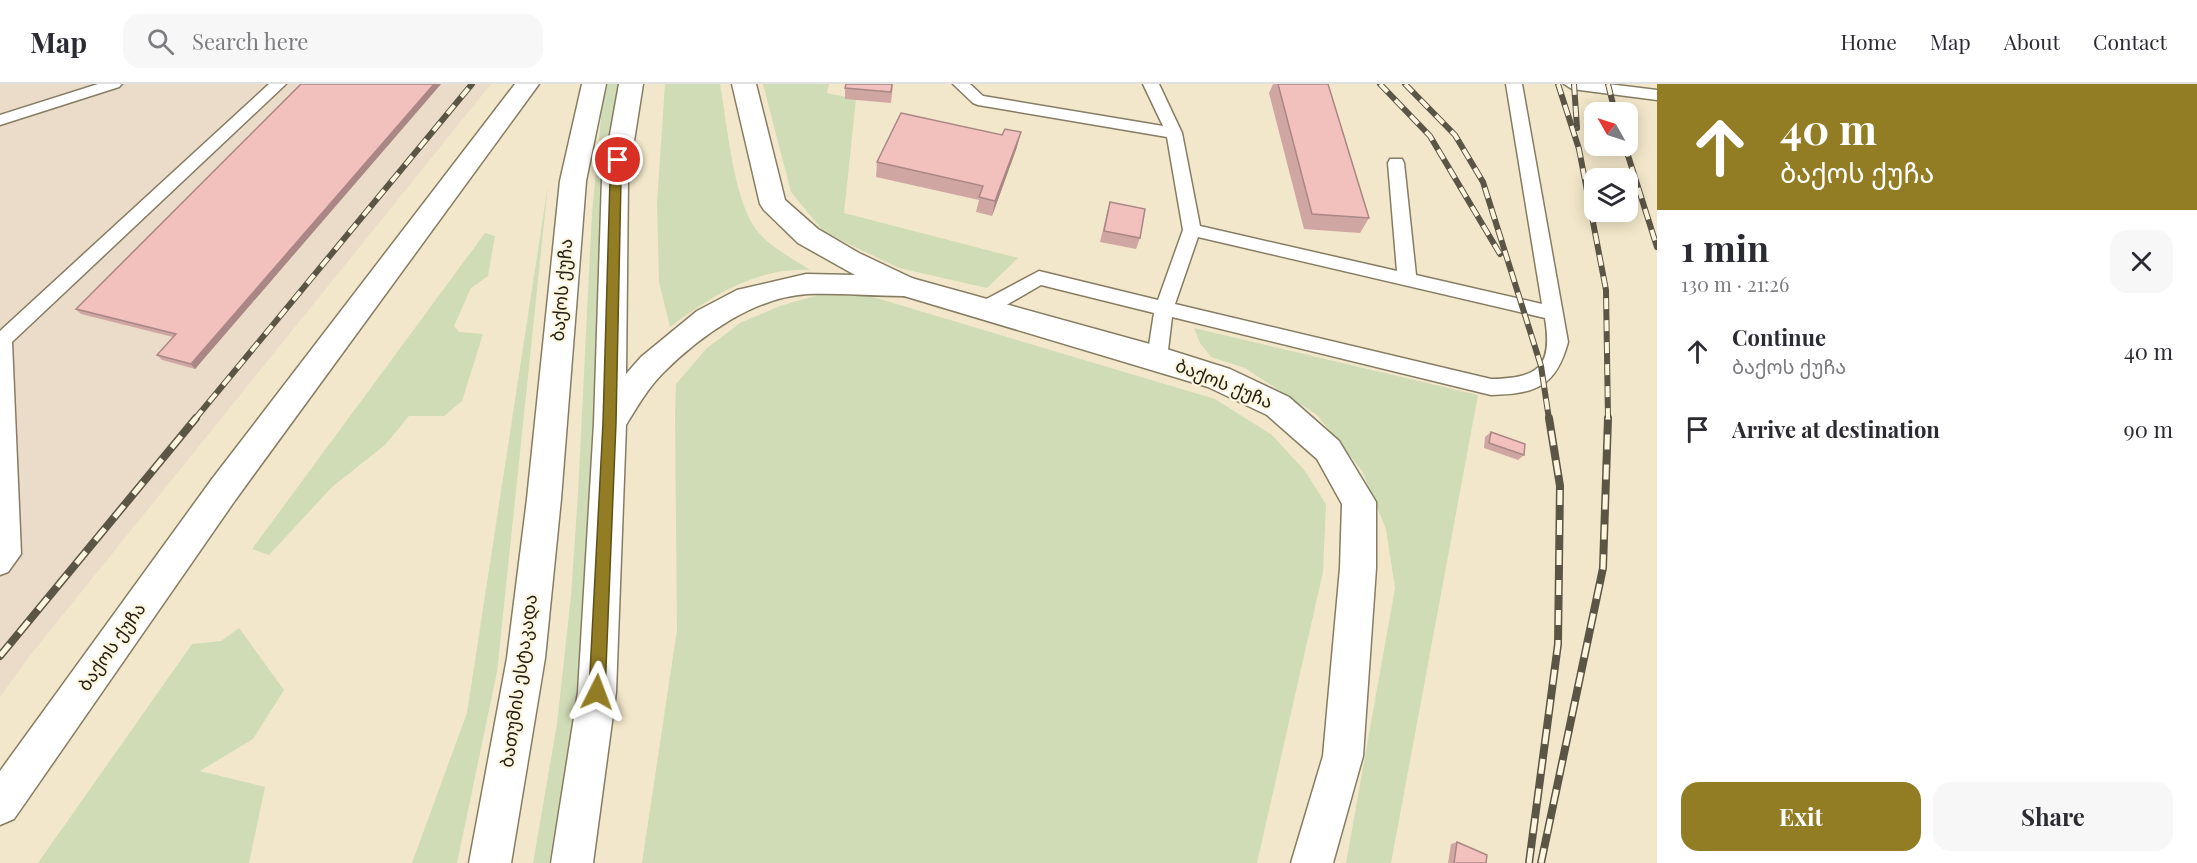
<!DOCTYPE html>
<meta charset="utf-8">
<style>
:root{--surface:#fff;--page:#f7f7f7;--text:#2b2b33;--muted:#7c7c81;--line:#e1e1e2;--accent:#927d24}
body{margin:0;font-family:"Playfair Display","Noto Sans Georgian",serif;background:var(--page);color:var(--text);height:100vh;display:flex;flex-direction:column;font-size:22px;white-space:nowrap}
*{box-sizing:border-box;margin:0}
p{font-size:20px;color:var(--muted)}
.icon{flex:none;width:33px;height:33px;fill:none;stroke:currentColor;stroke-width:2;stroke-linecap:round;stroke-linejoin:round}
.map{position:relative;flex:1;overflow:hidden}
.sheet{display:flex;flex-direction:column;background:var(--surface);width:540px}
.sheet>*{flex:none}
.guide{background:#927d24;color:#fff;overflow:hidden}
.needle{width:39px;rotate:309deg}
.tools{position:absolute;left:1584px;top:18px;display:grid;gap:12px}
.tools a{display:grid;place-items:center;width:54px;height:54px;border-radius:12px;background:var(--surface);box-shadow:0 3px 15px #0003;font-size:30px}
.pin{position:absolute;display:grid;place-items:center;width:51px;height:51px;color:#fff;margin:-26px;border:3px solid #fff;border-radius:50%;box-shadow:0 2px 6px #0007}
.me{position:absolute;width:66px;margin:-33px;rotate:3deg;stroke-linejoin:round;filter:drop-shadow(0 0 4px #0008)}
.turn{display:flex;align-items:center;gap:21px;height:126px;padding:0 24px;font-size:27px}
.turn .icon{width:78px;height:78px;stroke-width:2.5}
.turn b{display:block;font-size:42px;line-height:51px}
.round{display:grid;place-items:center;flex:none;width:63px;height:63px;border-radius:18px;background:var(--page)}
.overview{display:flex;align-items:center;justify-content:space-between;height:102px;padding:0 24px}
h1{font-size:36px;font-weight:700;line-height:45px}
.button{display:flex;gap:12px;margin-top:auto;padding:12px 24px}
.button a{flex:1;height:69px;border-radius:18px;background:var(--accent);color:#fff;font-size:24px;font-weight:700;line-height:69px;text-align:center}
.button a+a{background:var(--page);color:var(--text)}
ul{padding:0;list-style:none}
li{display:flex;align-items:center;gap:18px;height:78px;padding:0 24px}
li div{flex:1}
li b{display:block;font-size:22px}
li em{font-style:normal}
header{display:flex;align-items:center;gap:36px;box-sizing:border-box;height:84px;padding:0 30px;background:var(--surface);border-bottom:2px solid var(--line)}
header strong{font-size:28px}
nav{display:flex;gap:33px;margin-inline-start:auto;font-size:21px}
.search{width:420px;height:54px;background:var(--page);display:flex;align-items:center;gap:15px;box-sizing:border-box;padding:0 21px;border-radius:18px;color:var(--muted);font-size:22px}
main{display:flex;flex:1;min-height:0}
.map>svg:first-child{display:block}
.industrial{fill:#ebdbc9}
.green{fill:#d0dcb6}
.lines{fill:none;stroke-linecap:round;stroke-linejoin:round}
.lane-casing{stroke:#867c62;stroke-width:3}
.street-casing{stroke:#867c62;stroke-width:3}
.secondary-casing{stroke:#867c62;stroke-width:3}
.lane{fill:#fff;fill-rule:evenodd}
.street{fill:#fff;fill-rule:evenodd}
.secondary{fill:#fff;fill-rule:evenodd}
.rail-far1-casing{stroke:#5b5546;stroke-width:6}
.rail-casing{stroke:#5b5546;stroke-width:8}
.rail-far1{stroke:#fdf5dd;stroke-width:4;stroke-dasharray:11;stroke-linecap:butt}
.rail{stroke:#fdf5dd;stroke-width:5;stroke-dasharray:15;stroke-linecap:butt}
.wall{fill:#d0a6a3}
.shaded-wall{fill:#a98785}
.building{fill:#f2c1be;stroke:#a98785;stroke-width:1.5}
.route{fill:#927d24;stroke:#5f5117;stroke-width:1.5}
.labels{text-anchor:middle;stroke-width:4.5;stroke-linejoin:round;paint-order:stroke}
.street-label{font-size:18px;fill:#242015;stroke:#fdf5dd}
</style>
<header>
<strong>Map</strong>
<div class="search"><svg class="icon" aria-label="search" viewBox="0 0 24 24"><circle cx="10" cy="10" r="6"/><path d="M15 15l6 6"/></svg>Search here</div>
<nav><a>Home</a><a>Map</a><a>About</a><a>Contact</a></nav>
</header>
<main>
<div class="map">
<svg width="1657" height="779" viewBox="0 0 1657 779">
<rect width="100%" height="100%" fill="#f2e7ca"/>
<polygon class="industrial" points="0,0 491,0 28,574 0,613"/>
<g class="green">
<polygon points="608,0 618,0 608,89 588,496 574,632 549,779 533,779 557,640 571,512 578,410 592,129 602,23"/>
<path d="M665,0h55c7,39 13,112 35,144 13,18 37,30 55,42 -53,-3 -99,26 -140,57l-11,-45 -2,-79z"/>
<polygon points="763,0 829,0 827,9 856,15 844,129 1018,174 987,204 899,184 824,148 791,108"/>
<polygon points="548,101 497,588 457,779 412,779 467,629"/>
<polygon points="485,149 495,152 488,192 471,204 454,242 459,248 483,250 462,317 444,332 409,332 385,361 332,403 269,471 252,465"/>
<polygon points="829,208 863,210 1215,315 1272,351 1305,387 1326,420 1323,488 1257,779 642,779 677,546 675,331 676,300 706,265 740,239 780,222"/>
<polygon points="1194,244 1478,311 1391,779 1346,779 1395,504 1386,445 1362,387 1317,331 1245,284 1211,273 1200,259"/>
<polygon points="239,544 284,606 253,655 200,687 265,703 249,779 38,779 192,560 221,557"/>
</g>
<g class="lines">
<g class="lane-casing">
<g id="lane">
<polygon points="98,0 122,0 119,3 0,41 0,31"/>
<polygon points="269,0 286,0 12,258 21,470 8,488 0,491 0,247"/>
<path d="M953,0h17l13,12 180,30 -20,-42h16l23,49 18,93 197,45 -9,-108 2,-4h12l2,4 12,112 126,29 -36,-220h16l46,258c-12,45 -33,52 -77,53l-319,-78 -5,41 -3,5 -7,2 -7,-2 -3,-5 7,-45 -113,-28 -50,29 -7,2 -7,-2 -2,-5 2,-5 62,-33 119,29 25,-70 -16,-93 -189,-32 -5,-2zM1198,153l347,81c8,49 -6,60 -54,61l-316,-75z"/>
<polygon points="1564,0 1608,0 1657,6 1657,16 1572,5"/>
</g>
</g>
<g class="street-casing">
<g id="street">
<polygon points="904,192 1157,262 1230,285 1289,313 1339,357 1376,418 1376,484 1363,672 1333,779 1291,779 1323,672 1340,484 1342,420 1317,375 1267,331 1208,303 894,209 890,202 894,195"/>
<polygon points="224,391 236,395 241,405 236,415 14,735 0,741 0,687 212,395"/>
</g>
</g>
<g class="secondary-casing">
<g id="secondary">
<polygon points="515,0 539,0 236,415 224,419 212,415 207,405 212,395"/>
<polygon points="582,0 606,0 586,97 561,415 545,574 511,779 469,779 507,574 527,415 560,97"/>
<path d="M619,0h24l-15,95 -2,195 15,-17 56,-46 40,-21 69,-16 49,1 -57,-32 -34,-33 -4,-6 -28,-120h24l29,116 33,29 41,24 55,26 4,7 -4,7 -10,3c-32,0 -64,-3 -96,-2 -54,3 -108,42 -145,79 -15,15 -26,34 -37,52l-10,267 -23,171h-42l27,-171 16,-269 8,-244z"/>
</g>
</g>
<use href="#lane" class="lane"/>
<use href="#street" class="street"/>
<use href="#secondary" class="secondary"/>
<g class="rail-far1-casing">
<g id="rail-far1">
<polyline points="1380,0 1430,52 1500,170"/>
<polyline points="1405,0 1455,51 1483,98 1541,282 1549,335"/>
<polyline points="1558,0 1579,65 1606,206 1608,335"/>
<polyline points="1574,0 1577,44"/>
<polyline points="1608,0 1615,28"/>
<polyline points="1625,62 1657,163"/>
<polyline points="195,335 472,0"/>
</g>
</g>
<g class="rail-casing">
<g id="rail">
<polyline points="0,572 196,334"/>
<polyline points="1529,779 1558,560 1560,402 1549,334"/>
<polyline points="1541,779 1603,484 1608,334"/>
</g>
</g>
<use href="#rail-far1" class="rail-far1"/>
<use href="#rail" class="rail"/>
</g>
<g class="wall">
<polygon points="301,0 441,0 195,285 162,276 157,271 173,253 81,230 76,225"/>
<polygon points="893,0 891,19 845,15 845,4"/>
<polygon points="1273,0 1328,0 1369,134 1360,149 1304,145 1269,9"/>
<polygon points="1017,63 992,132 976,128 979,116 876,93 877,78"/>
<polygon points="1110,118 1140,154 1136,165 1100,158 1107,129"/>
<polygon points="1491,348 1524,371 1518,376 1484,364 1485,353"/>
<polygon points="1457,758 1486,779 1448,779 1451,760"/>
</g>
<g class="shaded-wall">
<polygon points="434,0 441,0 195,285 191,280"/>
<polygon points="1021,48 1017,63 992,132 995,117"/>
</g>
<g class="building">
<polygon points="301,0 434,0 191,280 157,271 176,250 76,225"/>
<polygon points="846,0 892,0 891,8 845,4"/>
<polygon points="1278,0 1328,0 1369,134 1312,130"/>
<polygon points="901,29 1002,51 1005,45 1021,48 995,117 979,113 983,102 877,78"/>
<polygon points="1110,118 1145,125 1140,154 1104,147"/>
<polygon points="1491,348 1525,360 1524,371 1489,359"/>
<polygon points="1457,758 1487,771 1486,779 1454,779"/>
</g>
<polygon class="route" points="618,72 624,76 621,95 616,339 605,608 603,613 597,615 591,613 589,608 603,339 610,95 613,76"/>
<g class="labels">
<g class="street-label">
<text transform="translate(562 206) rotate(-85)" y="6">ბაქოს ქუჩა</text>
<text transform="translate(1224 300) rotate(22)" y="6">ბაქოს ქუჩა</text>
<text transform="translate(112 563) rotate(-55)" y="6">ბაქოს ქუჩა</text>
<text transform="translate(519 597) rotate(-82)" y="6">ბათუმის ესტაკადა</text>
</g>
</g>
</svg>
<div class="tools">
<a><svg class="needle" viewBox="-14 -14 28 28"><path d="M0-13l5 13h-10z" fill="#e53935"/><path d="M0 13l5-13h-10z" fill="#7c7c81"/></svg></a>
<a><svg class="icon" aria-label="layers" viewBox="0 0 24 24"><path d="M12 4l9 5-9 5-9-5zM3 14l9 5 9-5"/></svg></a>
</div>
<div class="pin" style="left:618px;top:76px;background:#d93025"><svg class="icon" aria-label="arrive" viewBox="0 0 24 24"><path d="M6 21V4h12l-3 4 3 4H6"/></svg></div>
<svg class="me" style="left:597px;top:608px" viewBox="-20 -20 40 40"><path d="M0-17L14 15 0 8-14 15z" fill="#927d24" stroke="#fff" stroke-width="4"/></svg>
</div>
<section class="sheet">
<div class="guide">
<div class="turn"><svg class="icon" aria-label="ahead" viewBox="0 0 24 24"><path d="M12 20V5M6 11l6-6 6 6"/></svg><div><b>40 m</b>ბაქოს ქუჩა</div></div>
</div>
<div class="overview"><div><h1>1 min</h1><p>130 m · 21:26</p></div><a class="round"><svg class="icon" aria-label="close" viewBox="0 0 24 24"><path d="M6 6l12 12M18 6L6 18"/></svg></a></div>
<ul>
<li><svg class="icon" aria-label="ahead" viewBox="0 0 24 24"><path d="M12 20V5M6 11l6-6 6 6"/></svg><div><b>Continue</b><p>ბაქოს ქუჩა</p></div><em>40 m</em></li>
<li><svg class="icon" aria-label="arrive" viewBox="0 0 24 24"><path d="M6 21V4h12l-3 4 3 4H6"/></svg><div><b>Arrive at destination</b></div><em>90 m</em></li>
</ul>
<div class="button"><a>Exit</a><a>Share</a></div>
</section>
</main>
